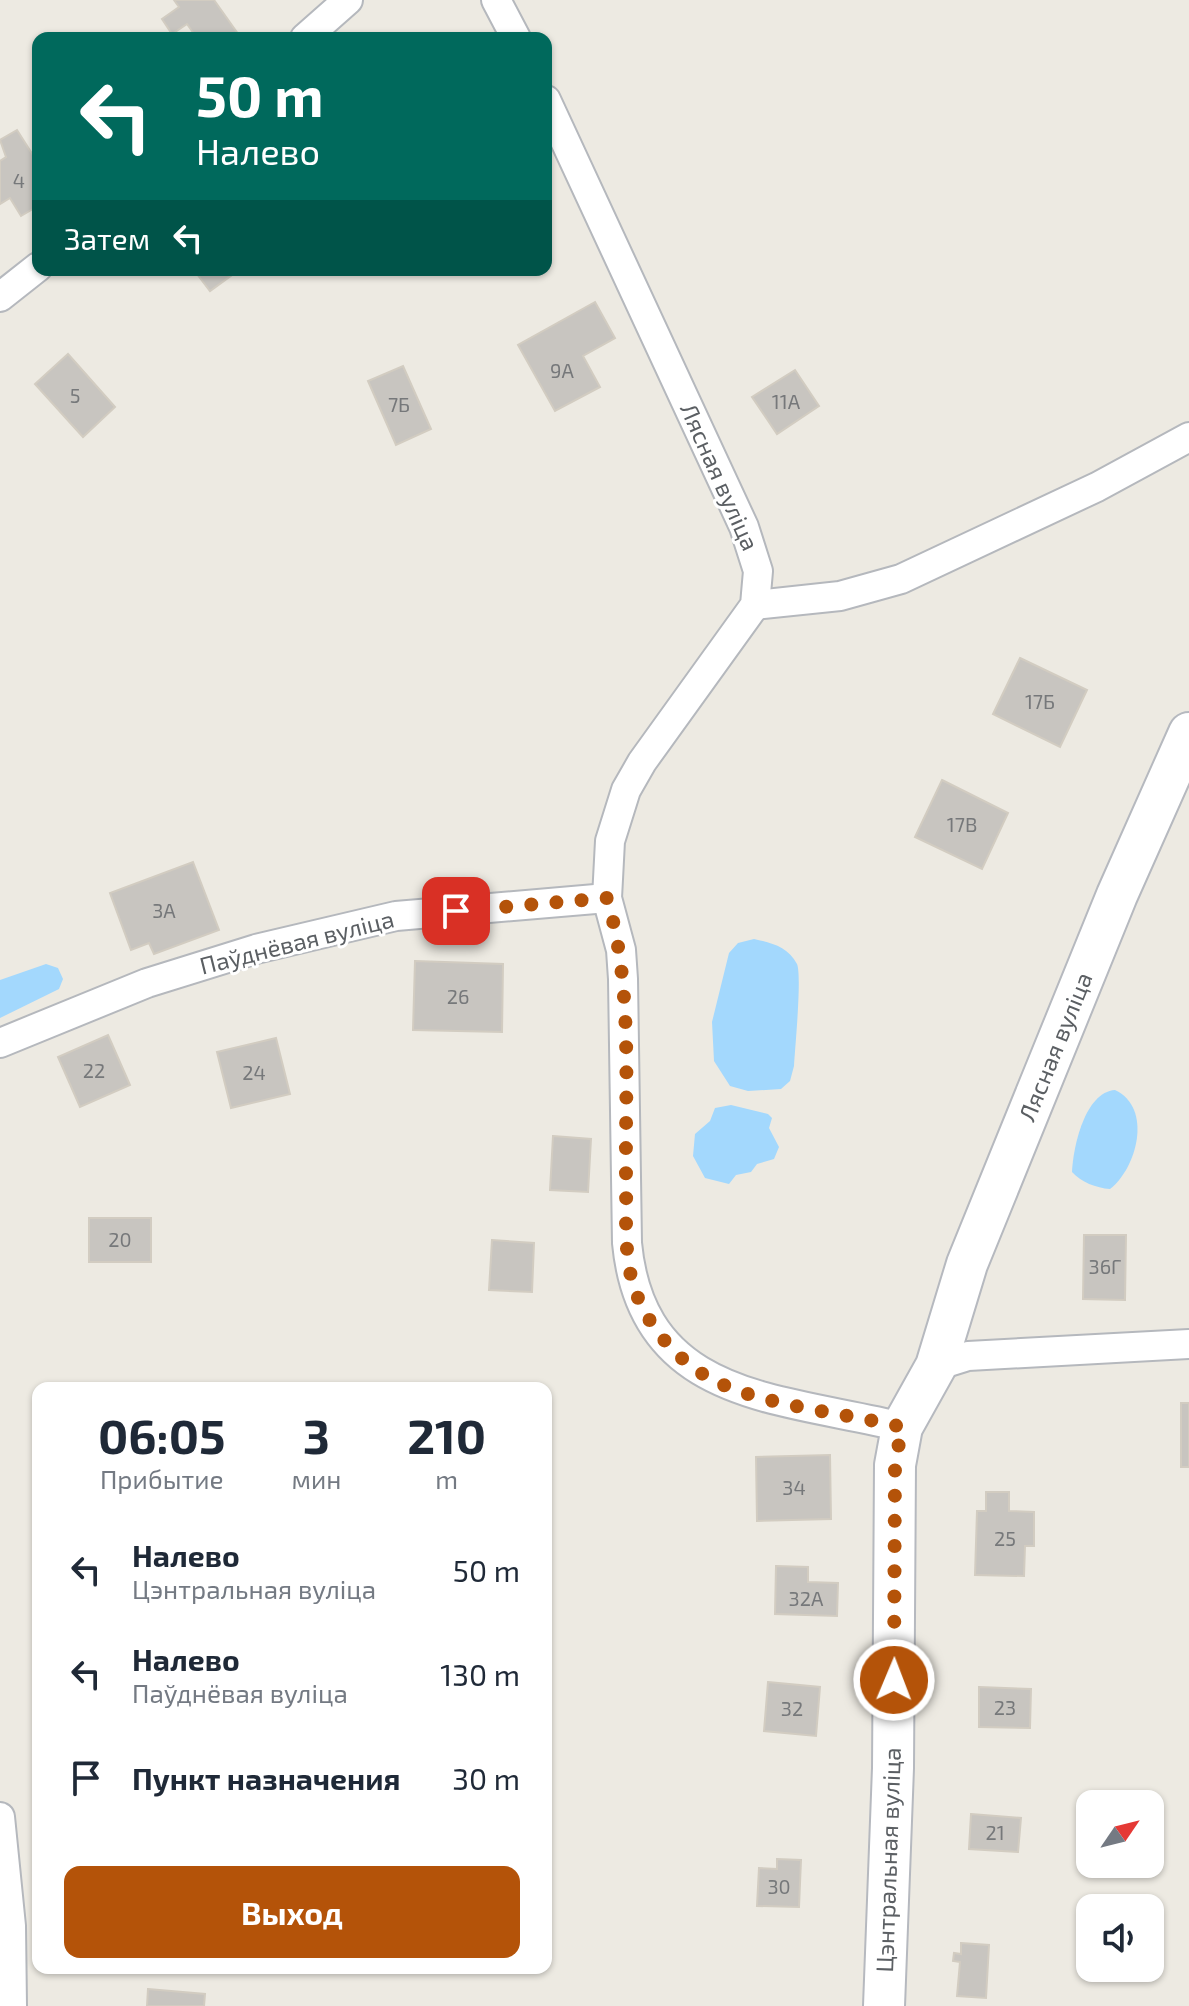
<!DOCTYPE html>
<html lang="ru">
<meta charset="utf-8">
<style>
:root{--surface:#fff;--page:#f2f2f3;--text:#1f2937;--muted:#747a83;--accent:#b45309}
body{margin:0;font-family:"Exo 2",sans-serif;background:var(--page);color:var(--text);height:100vh;display:flex;flex-direction:column;font-size:30px;white-space:nowrap}
*{box-sizing:border-box;margin:0}
p{font-size:26px;color:var(--muted)}
.icon{flex:none;width:44px;height:44px;fill:none;stroke:currentColor;stroke-width:2;stroke-linecap:round;stroke-linejoin:round}
.map{position:relative;flex:1;overflow:hidden}
.sheet{position:absolute;left:32px;top:1382px;width:520px;height:592px;display:flex;flex-direction:column;background:var(--surface);border-radius:16px;box-shadow:0 2px 6px #0004}
.sheet>*{flex:none}
.top-card{position:absolute;left:32px;top:32px;width:520px;height:244px;border-radius:16px;box-shadow:0 2px 6px #0004;background:#00695c;color:#fff;overflow:hidden}
.needle{width:52px;rotate:55deg}
.fabs{position:absolute;left:1076px;top:1790px;display:grid;gap:16px}
.fabs a{display:grid;place-items:center;width:88px;height:88px;border-radius:16px;background:var(--surface);box-shadow:0 2px 6px #0004;font-size:40px}
.pin{position:absolute;display:grid;place-items:center;width:68px;height:68px;color:#fff;margin:-34px;border-radius:16px;box-shadow:0 4px 12px #0006}
.me{position:absolute;width:88px;margin:-44px;rotate:1deg;stroke-linejoin:round;filter:drop-shadow(0 0 6px #0008)}
.turn{display:flex;align-items:center;gap:28px;height:168px;padding:0 32px;font-size:36px}
.turn .icon{width:104px;height:104px;stroke-width:2.5}
.turn b{display:block;font-size:56px;line-height:68px}
.then{display:flex;align-items:center;height:76px;padding:0 32px;background:#0003;gap:16px;font-size:30px}
.eta{display:flex;justify-content:space-evenly;align-items:center;height:136px;text-align:center}
.eta b{font-size:48px;font-weight:700;line-height:56px}
.action{display:flex;gap:16px;margin-top:auto;padding:16px 32px}
.action a{flex:1;height:92px;border-radius:16px;background:var(--accent);color:#fff;font-size:32px;font-weight:700;line-height:92px;text-align:center}
ul{padding:0;list-style:none}
li{display:flex;align-items:center;gap:24px;height:104px;padding:0 32px}
li div{flex:1}
li b{display:block;font-size:30px}
li em{font-style:normal}
.map>svg:first-child{display:block}
.water{fill:#a3d8fd}
.building{fill:#c8c5c0;stroke:#d2ccc1;stroke-width:2}
.lines{fill:none;stroke-linecap:round;stroke-linejoin:round}
.street-casing{stroke:#b5b8bd;stroke-width:32}
.secondary-casing{stroke:#b6b9bf;stroke-width:44}
.street{stroke:#fff;stroke-width:28}
.secondary{stroke:#fff;stroke-width:40}
.route{stroke:#b45309;stroke-width:14;stroke-dasharray:0 25.2}
.labels{text-anchor:middle;stroke-width:6;stroke-linejoin:round;paint-order:stroke}
.number-label{font-size:20px;fill:#76787a}
.street-label{font-size:24px;fill:#5b5f63;stroke:#fff}
</style>
<div class="map">
<svg width="1189" height="2006" viewBox="0 0 1189 2006">
<rect width="100%" height="100%" fill="#edeae2"/>
<g class="water">
<path d="M754,939c18,4 34,8 43,25 5,12 -2,84 -3,102l-4,15 -9,8 -33,2 -18,-5 -16,-25 -2,-39 17,-69 9,-10z"/>
<polygon points="46,964 58,968 63,979 59,989 0,1018 0,980"/>
<path d="M1115,1090c38,18 22,78 -5,99 -14,-1 -29,-7 -38,-17 1,-25 13,-80 43,-82z"/>
<polygon points="731,1105 768,1114 772,1118 769,1128 779,1147 774,1159 757,1164 751,1172 736,1175 729,1184 705,1178 693,1156 695,1134 710,1121 715,1108"/>
</g>
<g class="building">
<polygon points="174,0 214,0 241,38 197,38 187,24 172,34 162,19 179,7"/>
<polygon points="17,130 38,163 38,206 21,216 10,198 0,204 0,161 6,157 0,140"/>
<polygon points="194,270 239,270 210,291"/>
<polygon points="595,302 615,338 583,356 600,387 555,411 518,345"/>
<polygon points="68,354 115,407 83,437 35,384"/>
<polygon points="403,366 431,429 396,445 368,381"/>
<polygon points="795,370 819,406 777,434 752,397"/>
<polygon points="1020,658 1087,690 1060,747 993,714"/>
<polygon points="942,780 1008,813 982,869 915,837"/>
<polygon points="193,862 219,930 154,954 149,943 131,950 110,893"/>
<polygon points="415,961 503,964 502,1032 413,1030"/>
<polygon points="108,1035 130,1085 80,1107 58,1057"/>
<polygon points="276,1038 290,1094 231,1108 217,1052"/>
<polygon points="553,1136 591,1139 588,1192 550,1190"/>
<rect x="89" y="1218" width="62" height="44"/>
<polygon points="1084,1235 1126,1235 1125,1300 1083,1299"/>
<polygon points="492,1240 534,1243 532,1292 489,1290"/>
<rect x="1181" y="1403" width="8" height="64"/>
<polygon points="830,1455 831,1519 757,1521 756,1457"/>
<polygon points="986,1492 1009,1492 1009,1511 1034,1512 1034,1546 1025,1546 1024,1576 975,1575 977,1511 986,1511"/>
<polygon points="776,1566 808,1567 808,1582 838,1583 837,1616 775,1614"/>
<polygon points="768,1682 820,1687 816,1736 764,1731"/>
<polygon points="979,1687 1031,1689 1030,1728 979,1727"/>
<polygon points="971,1814 1021,1818 1018,1852 969,1849"/>
<polygon points="777,1859 801,1860 799,1907 757,1906 759,1868 777,1869"/>
<polygon points="961,1943 989,1945 986,1998 957,1996 960,1962 953,1961 954,1953 961,1954"/>
<polygon points="148,1989 205,1994 204,2006 147,2006"/>
</g>
<g class="lines">
<g class="street-casing">
<g id="street">
<polyline points="496,0 516,38"/>
<polyline points="305,38 348,0"/>
<path d="M546,100l198,427 14,44 -3,34 -113,157 -16,28 -16,51 -3,57 14,52 2,29 4,264c15,158 153,154 275,184"/>
<polyline points="0,297 38,267"/>
<polyline points="755,605 840,596 901,579 1097,487 1189,437"/>
<polyline points="0,1043 147,983 256,949 396,916 607,898"/>
<polyline points="936,1366 968,1356 1189,1344"/>
<polyline points="0,1817 11,1926 12,2006"/>
</g>
</g>
<g class="secondary-casing">
<polyline id="secondary" points="884,2006 893,1768 895,1465 902,1427 936,1366 967,1264 1117,895 1189,733"/>
</g>
<use href="#street" class="street"/>
<use href="#secondary" class="secondary"/>
</g>
<g class="lines">
<path class="route" d="M456,911l151,-13c26,88 18,185 19,277 1,36 -3,75 7,109 12,40 44,77 80,96 50,26 132,33 189,47l-7,38 -1,215"/>
</g>
<g class="labels">
<g class="number-label">
<text x="19" y="188">4</text>
<text x="562" y="378">9А</text>
<text x="75" y="403">5</text>
<text x="786" y="409">11А</text>
<text x="399" y="412">7Б</text>
<text x="1040" y="709">17Б</text>
<text x="962" y="832">17В</text>
<text x="164" y="918">3А</text>
<text x="458" y="1004">26</text>
<text x="94" y="1078">22</text>
<text x="254" y="1080">24</text>
<text x="120" y="1247">20</text>
<text x="1105" y="1274">36Г</text>
<text x="794" y="1495">34</text>
<text x="1005" y="1546">25</text>
<text x="806" y="1606">32А</text>
<text x="1005" y="1715">23</text>
<text x="792" y="1716">32</text>
<text x="995" y="1840">21</text>
<text x="779" y="1894">30</text>
</g>
<g class="street-label">
<text transform="translate(719 477) rotate(66)" y="8">Лясная вуліца</text>
<text transform="translate(297 943) rotate(-14)" y="8">Паўднёвая вуліца</text>
<text transform="translate(1056 1047) rotate(-68)" y="8">Лясная вуліца</text>
<text transform="translate(889 1860) rotate(-88)" y="8">Цэнтральная вуліца</text>
</g>
</g>
</svg>
<div class="fabs">
<a><svg class="needle" viewBox="-14 -14 28 28"><path d="M0-13l5 13h-10z" fill="#e53935"/><path d="M0 13l5-13h-10z" fill="#747a83"/></svg></a>
<a><svg class="icon" aria-label="sound" viewBox="0 0 24 24"><path d="M4 9h4l5-4v14l-5-4H4zM17 9q2 3 0 6"/></svg></a>
</div>
<div class="pin" style="left:456px;top:911px;background:#d93025"><svg class="icon" aria-label="arrive" viewBox="0 0 24 24"><path d="M6 21V4h12l-3 4 3 4H6"/></svg></div>
<svg class="me" style="left:894px;top:1680px" viewBox="-20 -20 40 40"><circle r="17" fill="#b45309" stroke="#fff" stroke-width="3"/><path d="M0-11L8 9 0 5-8 9z" fill="#fff"/></svg>
<div class="top-card">
<div class="turn"><svg class="icon" aria-label="left" viewBox="0 0 24 24"><path d="M17 20v-9H6M10 6l-5 5 5 5"/></svg><div><b>50 m</b>Налево</div></div>
<div class="then">Затем<svg class="icon" aria-label="left" viewBox="0 0 24 24"><path d="M17 20v-9H6M10 6l-5 5 5 5"/></svg></div>
</div>
<section class="sheet">
<div class="eta">
<div><b>06:05</b><p>Прибытие</p></div>
<div><b>3</b><p>мин</p></div>
<div><b>210</b><p>m</p></div>
</div>
<ul>
<li><svg class="icon" aria-label="left" viewBox="0 0 24 24"><path d="M17 20v-9H6M10 6l-5 5 5 5"/></svg><div><b>Налево</b><p>Цэнтральная вуліца</p></div><em>50 m</em></li>
<li><svg class="icon" aria-label="left" viewBox="0 0 24 24"><path d="M17 20v-9H6M10 6l-5 5 5 5"/></svg><div><b>Налево</b><p>Паўднёвая вуліца</p></div><em>130 m</em></li>
<li><svg class="icon" aria-label="arrive" viewBox="0 0 24 24"><path d="M6 21V4h12l-3 4 3 4H6"/></svg><div><b>Пункт назначения</b></div><em>30 m</em></li>
</ul>
<div class="action"><a>Выход</a></div>
</section>
</div>
